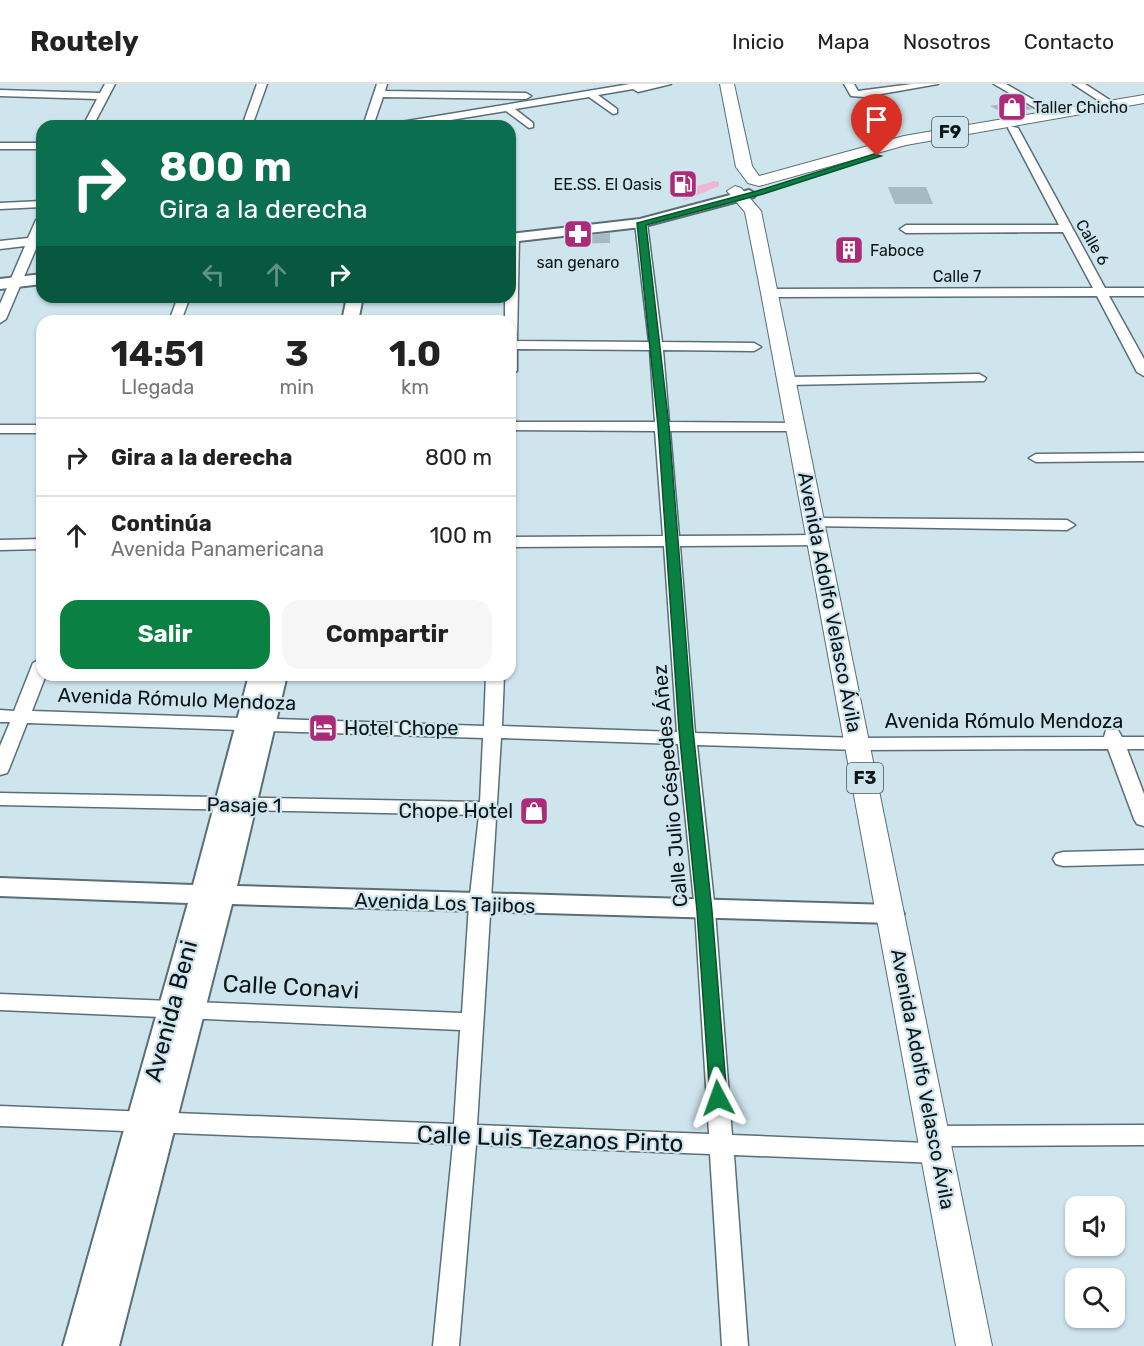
<!DOCTYPE html>
<html lang="es">
<meta charset="utf-8">
<style>
:root{--surface:#fff;--page:#f6f6f6;--text:#222;--muted:#767676;--line:#e0e0e0;--accent:#0b8043}
body{margin:0;font-family:Rubik,sans-serif;background:var(--page);color:var(--text);height:100vh;display:flex;flex-direction:column;font-size:22px;white-space:nowrap}
*{box-sizing:border-box;margin:0}
p{font-size:20px;color:var(--muted)}
.icon{flex:none;width:33px;height:33px;fill:none;stroke:currentColor;stroke-width:2;stroke-linecap:round;stroke-linejoin:round}
.map{position:relative;flex:1;overflow:hidden}
.sheet{position:absolute;left:36px;top:231px;width:480px;height:366px;display:flex;flex-direction:column;background:var(--surface);border-radius:18px;box-shadow:0 2px 4px #0004}
.sheet>*{flex:none}
.banner{position:absolute;left:36px;top:36px;width:480px;height:183px;border-radius:18px;box-shadow:0 2px 4px #0004;background:#0b6e4f;color:#fff;overflow:hidden}
.fabs{position:absolute;left:1065px;top:1112px;display:grid;gap:12px}
.fabs a{display:grid;place-items:center;width:60px;height:60px;border-radius:12px;background:var(--surface);box-shadow:0 2px 4px #0004;font-size:30px}
.pin{position:absolute;display:grid;place-items:center;width:51px;height:51px;color:#fff;margin:-62px -26px;border-radius:50% 50% 50% 0;rotate:-45deg;box-shadow:0 0 6px #0007}
.pin .icon{rotate:45deg}
.me{position:absolute;width:66px;margin:-33px;rotate:356deg;stroke-linejoin:round;filter:drop-shadow(0 0 4px #0008)}
.turn{display:flex;align-items:center;gap:21px;height:126px;padding:0 24px;font-size:27px}
.turn .icon{width:78px;height:78px;stroke-width:2.5}
.turn b{display:block;font-size:42px;line-height:51px}
.lanes{display:flex;align-items:center;height:57px;padding:0 24px;background:#0003;justify-content:center;gap:30px;direction:ltr}
.lanes .off{opacity:.35}
.eta{display:flex;justify-content:space-evenly;align-items:center;height:102px;text-align:center}
.eta b{font-size:36px;font-weight:700;line-height:42px}
.cta{display:flex;gap:12px;margin-top:auto;padding:12px 24px}
.cta a{flex:1;height:69px;border-radius:18px;background:var(--accent);color:#fff;font-size:24px;font-weight:700;line-height:69px;text-align:center}
.cta a+a{background:var(--page);color:var(--text)}
ul{padding:0;list-style:none}
li{display:flex;align-items:center;gap:18px;height:78px;padding:0 24px;border-top:2px solid var(--line)}
li div{flex:1}
li b{display:block;font-size:22px}
li em{font-style:normal}
header{display:flex;align-items:center;gap:36px;box-sizing:border-box;height:84px;padding:0 30px;background:var(--surface);border-bottom:2px solid var(--line)}
header strong{font-size:28px}
nav{display:flex;gap:33px;margin-inline-start:auto;font-size:21px}
.map>svg:first-child{display:block}
.green{fill:#eeb7d1}
.building{fill:#a5bac2}
.lines{fill:none;stroke-linecap:round;stroke-linejoin:round}
.minor-casing{stroke:#5a6e75;stroke-width:3}
.major-casing{stroke:#5a6e75;stroke-width:4}
.highway-casing{stroke:#5a6e75;stroke-width:2}
.minor{fill:#fff;fill-rule:evenodd}
.major{fill:#fff;fill-rule:evenodd}
.highway{fill:#fff;fill-rule:evenodd}
.route{fill:#0b8043;stroke:#07532c;stroke-width:1.5}
.labels{text-anchor:middle;stroke-width:4.5;stroke-linejoin:round;paint-order:stroke}
.far-poi-label{font-size:16px;fill:#0d1518;stroke:#cfe5ee;text-anchor:start}
.far-street-label{font-size:16px;fill:#0d1518;stroke:#cfe5ee}
.shield{fill:#cfe5ee;stroke:#475358;stroke-width:1.5}
.shield-label{font-size:18px;font-weight:bold;fill:#0d1518}
.street-label{font-size:20px;fill:#0d1518;stroke:#cfe5ee}
.poi-label{font-size:20px;fill:#0d1518;stroke:#cfe5ee;text-anchor:start}
.near-street-label{font-size:24px;fill:#0d1518;stroke:#cfe5ee}
</style>
<header>
<strong>Routely</strong>
<nav><a>Inicio</a><a>Mapa</a><a>Nosotros</a><a>Contacto</a></nav>
</header>
<div class="map">
<svg width="1144" height="1262" viewBox="0 0 1144 1262">
<rect width="100%" height="100%" fill="#cfe5ee"/>
<polygon class="green" points="714,97 719,98 719,102 686,116 682,115 682,108 685,106"/>
<g class="building">
<polygon points="1019,17 1032,25 1005,30 990,22"/>
<polygon points="888,103 926,103 933,120 895,120"/>
<polygon points="610,149 610,159 568,160 567,154"/>
</g>
<g class="lines">
<g class="minor-casing">
<g id="minor">
<polygon points="105,0 115,0 93,42 83,42 97,15 0,12 0,6 100,9"/>
<polygon points="257,0 267,0 252,42 242,42"/>
<polygon points="377,0 387,0 385,7 526,9 531,12 526,15 383,13 373,42 363,42"/>
<polygon points="630,0 671,0 638,8 633,5 598,11 617,25 617,29 613,30 589,13 515,25 533,39 533,43 529,44 506,27 414,42 390,42 395,39"/>
<polygon points="844,0 854,0 858,7 912,0 938,0 864,13 851,12"/>
<polygon points="994,0 1006,0 1058,30 1049,32"/>
<polygon points="1073,0 1085,0 1116,20 1107,22"/>
<polygon points="1009,42 1018,44 1105,204 1144,204 1144,212 1109,212 1144,275 1144,292 1137,288 1097,212 770,213 764,209 770,205 1093,204 1063,148 906,149 900,145 906,141 1059,141 1008,44"/>
<rect x="0" y="59" width="42" height="6"/>
<polygon points="42,117 42,123 0,125 0,119"/>
<polygon points="42,133 42,160 38,160 6,235 0,239 0,220 25,162 0,165 0,157 28,154 36,136"/>
<path d="M641,135l6,4 15,119 92,1 7,4 -7,4 -91,-1 6,72 126,1 7,4 -7,4h-125l9,105 140,-1 8,5 -8,5 -139,1 15,187 163,5 246,-1 2,-7h12l4,7h22v12h-17l17,45v32l-7,-2 -3,-5 -26,-70 -250,1 -161,-5 18,166 17,224 195,8 -4,-7 4,-7 8,-3 209,-1v20l-198,1 4,7 -4,7 -8,3 -204,-8 14,191h-26l-12,-192 -234,-9 -17,201h-26l20,-202 -453,-18v-20l454,18 6,-94 -460,-20v-16l462,19 7,-109 10,-89 -479,-10v-12l480,9 3,-64 -456,-15 -18,46 -2,4 -7,2v-29l10,-24h-10v-12l14,1 19,-48 9,-5v17h4l-14,36 452,15 2,-51h18l-2,51 175,6 -13,-186 -154,1v-10l153,-1 -8,-105 -145,-1v-8h145l-5,-72 -133,-1v22l-7,4v-54h-5v-24h5v-62l3,-1 6,4 -2,103 132,1 -14,-119zM501,654l177,6 17,167 14,223 -232,-9z"/>
<polygon points="178,213 190,213 181,237 169,237"/>
<polygon points="979,290 986,294 984,297 788,301 781,297 788,293"/>
<rect x="0" y="341" width="42" height="8"/>
<polygon points="1144,369 1144,377 1036,378 1029,374 1036,370"/>
<polygon points="816,434 1067,436 1075,441 1067,446 811,442 808,439"/>
<polygon points="42,455 42,465 0,466 0,456"/>
<polygon points="1144,766 1144,780 1063,782 1056,780 1053,775 1056,770 1063,768"/>
</g>
</g>
<g class="major-casing">
<g id="major">
<polygon points="749,106 756,110 754,113 641,143 510,158 510,150 640,135"/>
<polygon points="42,190 42,200 0,205 0,195"/>
<polygon points="347,213 363,213 358,237 342,237"/>
<polygon points="249,591 287,591 237,802 891,821 900,823 904,830 900,837 891,839 232,820 119,1262 63,1262 188,819 0,812 0,794 193,801"/>
</g>
</g>
<g class="highway-casing">
<g id="highway">
<polygon points="720,0 734,0 752,82 759,92 904,52 1144,11 1144,19 906,61 759,102 748,99 736,83"/>
<polygon points="735,102 741,104 761,127 992,1262 956,1262 761,209 745,128 727,107"/>
</g>
</g>
<use href="#minor" class="minor"/>
<use href="#major" class="major"/>
<use href="#highway" class="highway"/>
</g>
<polygon class="route" points="874,70 881,72 763,110 646,141 669,342 693,646 712,827 727,1014 724,1019 712,1019 710,1014 697,827 679,646 658,342 637,139 757,107"/>
<defs>
<g id="shop-square" transform="scale(1.5)"><rect x="-9" y="-9" width="18" height="18" rx="4" fill="#ac2b78" stroke="#cfe5ee"/><path d="M-5-2.5h2.3a2.7 3.5 0 0 1 5.4 0H5L5.5 6h-11ZM-1.5-2.5h3a1.5 2.3 0 0 0-3 0Z" fill="#fff"/></g>
<g id="fuel-square" transform="scale(1.5)"><rect x="-9" y="-9" width="18" height="18" rx="4" fill="#ac2b78" stroke="#cfe5ee"/><path d="M-5.5-6h7V0h2V4h1.3V-2.5L3-4.5l.8-.8L6-3V5H2.5V1h-1V6h-7ZM-4.2-4.7v3.2H.2V-4.7Z" fill="#fff"/></g>
<g id="pharmacy-square" transform="scale(1.5)"><rect x="-9" y="-9" width="18" height="18" rx="4" fill="#ac2b78" stroke="#cfe5ee"/><path d="M-2-6h4v4h4v4h-4v4h-4v-4h-4v-4h4Z" fill="#fff"/></g>
<g id="building-square" transform="scale(1.5)"><rect x="-9" y="-9" width="18" height="18" rx="4" fill="#ac2b78" stroke="#cfe5ee"/><path d="M-4-6H4V6H1V3H-1V6H-4ZM-2.5-4.3h1.7v1.8h-1.7ZM.8-4.3h1.7v1.8H.8ZM-2.5-1h1.7V.8h-1.7ZM.8-1h1.7V.8H.8Z" fill="#fff"/></g>
<g id="hotel-square" transform="scale(1.5)"><rect x="-9" y="-9" width="18" height="18" rx="4" fill="#ac2b78" stroke="#cfe5ee"/><path d="M-6-4.5h1.5V1H6V5H4.5V3h-9V5H-6ZM-4 0a1.8 1.8 0 1 1 3.6 0ZM.5 0V-2.5h3Q6-2.5 6 0Z" fill="#fff"/></g>
</defs>
<g fill-rule="evenodd">
<use href="#shop-square" x="1012" y="23"/>
<use href="#fuel-square" x="683" y="100"/>
<use href="#pharmacy-square" x="578" y="150"/>
<use href="#building-square" x="849" y="166"/>
<use href="#hotel-square" x="323" y="644"/>
<use href="#shop-square" x="534" y="727"/>
</g>
<g class="labels">
<g class="far-poi-label">
<text x="1033" y="29">Taller Chicho</text>
<text x="662" y="106" text-anchor="end">EE.SS. El Oasis</text>
<text x="870" y="172">Faboce</text>
<text x="578" y="184" text-anchor="middle">san genaro</text>
</g>
<g class="far-street-label">
<text transform="translate(1093 158) rotate(60)" y="6">Calle 6</text>
<text x="957" y="198">Calle 7</text>
</g>
<g class="shield">
<rect x="932" y="33" width="36" height="30" rx="4.5"/>
<rect x="847" y="679" width="36" height="30" rx="4.5"/>
</g>
<g class="shield-label">
<text x="950" y="54">F9</text>
<text x="865" y="700">F3</text>
</g>
<g class="street-label">
<text transform="translate(830 518) rotate(79)" y="7">Avenida Adolfo Velasco Ávila</text>
<text transform="translate(177 615) rotate(2)" y="7">Avenida Rómulo Mendoza</text>
<text x="1004" y="644">Avenida Rómulo Mendoza</text>
<text transform="translate(670 702) rotate(-95)" y="7">Calle Julio Céspedes Áñez</text>
<text transform="translate(244 721) rotate(1)" y="7">Pasaje 1</text>
<text transform="translate(445 819) rotate(2)" y="7">Avenida Los Tajibos</text>
<text transform="translate(923 995) rotate(79)" y="7">Avenida Adolfo Velasco Ávila</text>
</g>
<g class="poi-label">
<text x="344" y="651">Hotel Chope</text>
<text x="513" y="734" text-anchor="end">Chope Hotel</text>
</g>
<g class="near-street-label">
<text transform="translate(291 903) rotate(3)" y="8">Calle Conavi</text>
<text transform="translate(171 927) rotate(-75)" y="8">Avenida Beni</text>
<text transform="translate(550 1055) rotate(2)" y="8">Calle Luis Tezanos Pinto</text>
</g>
</g>
</svg>
<div class="fabs">
<a><svg class="icon" aria-label="sound" viewBox="0 0 24 24"><path d="M4 9h4l5-4v14l-5-4H4zM17 9q2 3 0 6"/></svg></a>
<a><svg class="icon" aria-label="search" viewBox="0 0 24 24"><circle cx="10" cy="10" r="6"/><path d="M15 15l6 6"/></svg></a>
</div>
<div class="pin" style="left:877px;top:72px;background:#d93025"><svg class="icon" aria-label="arrive" viewBox="0 0 24 24"><path d="M6 21V4h12l-3 4 3 4H6"/></svg></div>
<svg class="me" style="left:718px;top:1014px" viewBox="-20 -20 40 40"><path d="M0-17L14 15 0 8-14 15z" fill="#0b8043" stroke="#fff" stroke-width="4"/></svg>
<div class="banner">
<div class="turn"><svg class="icon" aria-label="right" viewBox="0 0 24 24"><path d="M7 20v-9h11M14 6l5 5-5 5"/></svg><div><b>800 m</b>Gira a la derecha</div></div>
<div class="lanes"><svg class="icon off" aria-label="left" viewBox="0 0 24 24"><path d="M17 20v-9H6M10 6l-5 5 5 5"/></svg><svg class="icon off" aria-label="ahead" viewBox="0 0 24 24"><path d="M12 20V5M6 11l6-6 6 6"/></svg><svg class="icon" aria-label="right" viewBox="0 0 24 24"><path d="M7 20v-9h11M14 6l5 5-5 5"/></svg></div>
</div>
<section class="sheet">
<div class="eta">
<div><b>14:51</b><p>Llegada</p></div>
<div><b>3</b><p>min</p></div>
<div><b>1.0</b><p>km</p></div>
</div>
<ul>
<li><svg class="icon" aria-label="right" viewBox="0 0 24 24"><path d="M7 20v-9h11M14 6l5 5-5 5"/></svg><div><b>Gira a la derecha</b></div><em>800 m</em></li>
<li><svg class="icon" aria-label="ahead" viewBox="0 0 24 24"><path d="M12 20V5M6 11l6-6 6 6"/></svg><div><b>Continúa</b><p>Avenida Panamericana</p></div><em>100 m</em></li>
</ul>
<div class="cta"><a>Salir</a><a>Compartir</a></div>
</section>
</div>
